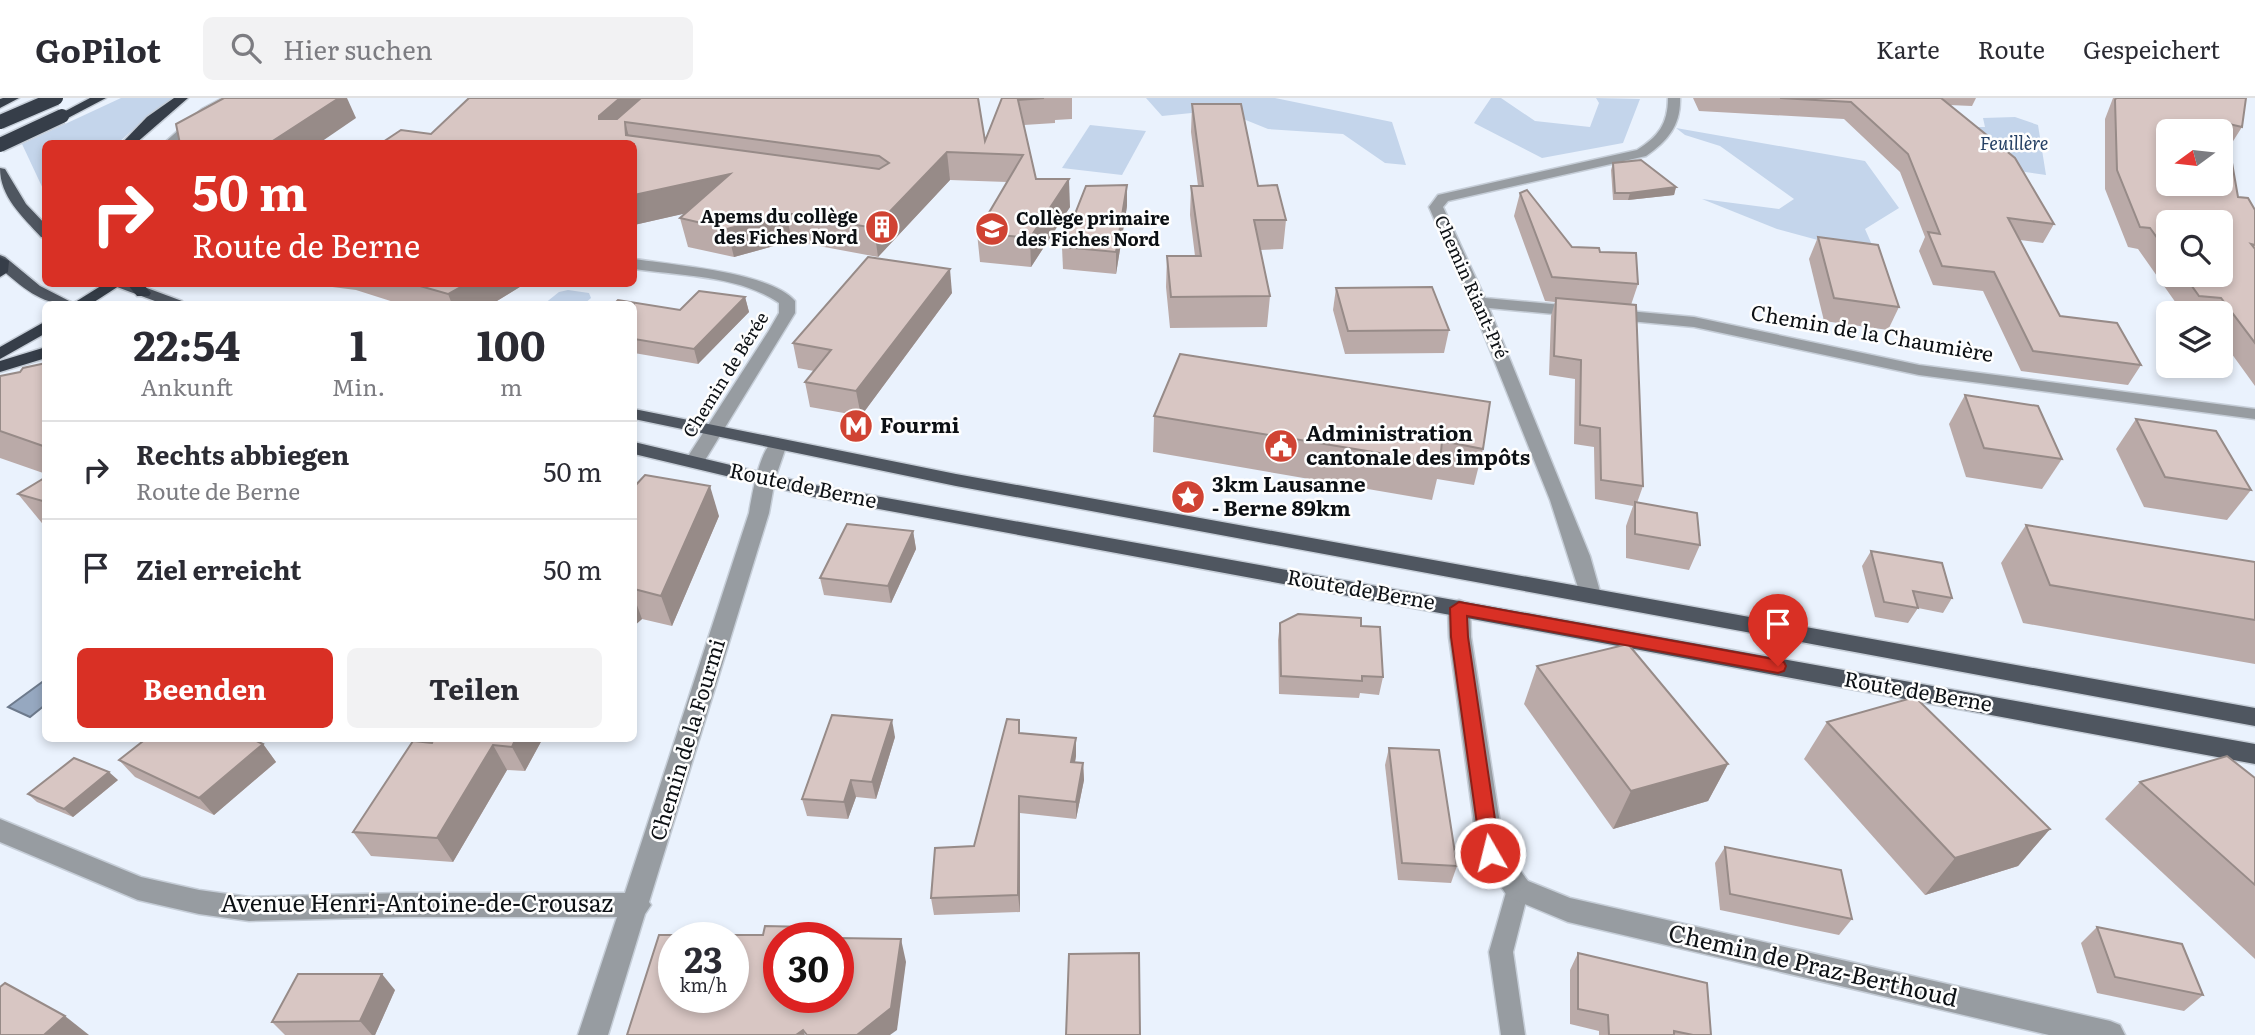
<!DOCTYPE html>
<html lang="de">
<meta charset="utf-8">
<style>
:root{--surface:#fff;--page:#f2f2f3;--text:#2b2b33;--muted:#7c7c81;--line:#e1e1e2;--accent:#d93025}
body{margin:0;font-family:Literata,serif;background:var(--page);color:var(--text);height:100vh;display:flex;flex-direction:column;font-size:26px;white-space:nowrap}
*{box-sizing:border-box;margin:0}
p{font-size:23px;color:var(--muted)}
.icon{flex:none;width:38px;height:38px;fill:none;stroke:currentColor;stroke-width:2;stroke-linecap:round;stroke-linejoin:round}
.map{position:relative;flex:1;overflow:hidden}
.side{position:absolute;left:42px;top:203px;width:595px;height:441px;display:flex;flex-direction:column;background:var(--surface);border-radius:10px;box-shadow:0 4px 10px #0003}
.side>*{flex:none}
.banner{position:absolute;left:42px;top:42px;width:595px;height:147px;border-radius:10px;box-shadow:0 4px 10px #0003;background:#d93025;color:#fff;overflow:hidden}
.needle{width:46px;rotate:255deg}
.fabs{position:absolute;left:2156px;top:21px;display:grid;gap:14px}
.fabs a{display:grid;place-items:center;width:77px;height:77px;border-radius:10px;background:var(--surface);box-shadow:0 4px 10px #0003;font-size:35px}
.speed{position:absolute;left:658px;top:824px;display:flex;gap:14px;font-size:35px;font-weight:700;text-align:center}
.speed>*{display:grid;place-content:center;width:91px;height:91px;border-radius:50%;background:var(--surface);box-shadow:0 4px 10px #0003;line-height:1}
.speed small{font-size:18px;font-weight:400}
.speed .limit{border:10px solid #d22;background:#fff;color:#111}
.pin{position:absolute;display:grid;place-items:center;width:60px;height:60px;color:#fff;margin:-72px -30px;border-radius:50% 50% 50% 0;rotate:-45deg;box-shadow:0 0 7px #0007}
.pin .icon{rotate:45deg}
.me{position:absolute;width:77px;margin:-38px;rotate:352deg;stroke-linejoin:round;filter:drop-shadow(0 0 5px #0008)}
.turn{display:flex;align-items:center;gap:24px;height:147px;padding:0 35px;font-size:32px}
.turn .icon{width:91px;height:91px;stroke-width:2.5}
.turn b{display:block;font-size:49px;line-height:60px}
.eta{display:flex;justify-content:space-evenly;align-items:center;height:119px;text-align:center}
.eta b{font-size:42px;font-weight:700;line-height:49px}
.cta{display:flex;gap:14px;margin-top:auto;padding:14px 35px}
.cta a{flex:1;height:80px;border-radius:10px;background:var(--accent);color:#fff;font-size:28px;font-weight:700;line-height:80px;text-align:center}
.cta a+a{background:var(--page);color:var(--text)}
ul{padding:0;list-style:none}
li{display:flex;align-items:center;gap:21px;height:98px;padding:0 35px;border-top:2px solid var(--line)}
li div{flex:1}
li b{display:block;font-size:26px}
li em{font-style:normal}
header{display:flex;align-items:center;gap:42px;box-sizing:border-box;height:98px;padding:0 35px;background:var(--surface);border-bottom:2px solid var(--line)}
header strong{font-size:33px}
nav{display:flex;gap:38px;margin-inline-start:auto;font-size:24px}
.search{width:490px;height:63px;background:var(--page);display:flex;align-items:center;gap:18px;box-sizing:border-box;padding:0 24px;border-radius:10px;color:var(--muted);font-size:26px}
.map>svg:first-child{display:block}
.green{fill:#c4d5eb}
.water{fill:#96a8c0;stroke:#6d7a8c;stroke-width:2}
.lines{fill:none;stroke-linecap:round;stroke-linejoin:round}
.lane-casing{stroke:#c6ced8;stroke-width:3}
.street-casing{stroke:#c6ced8;stroke-width:3}
.primary-casing{stroke:#c6ced8;stroke-width:3}
.highway-casing{stroke:#c6ced8;stroke-width:3}
.lane{fill:#979ca1;fill-rule:evenodd}
.street{fill:#979ca1;fill-rule:evenodd}
.primary{fill:#4f5660;fill-rule:evenodd}
.highway{fill:#363e49;fill-rule:evenodd}
.highway-bridge-casing{stroke:#c6ced8;stroke-width:17;stroke-linecap:butt}
.highway-bridge{stroke:#363e49;stroke-width:14}
.wall{fill:#baaaa8;fill-rule:evenodd}
.shaded-wall{fill:#978b88}
.building{fill:#d8c6c3;stroke:#978b88;stroke-width:2;fill-rule:evenodd}
.route{fill:#d93025;stroke:#8d1f18;stroke-width:2}
.labels{text-anchor:middle;stroke-width:5;stroke-linejoin:round;paint-order:stroke}
.far-park-label{font-size:18px;font-style:italic;fill:#254064;stroke:#fefefe}
.far-poi-label{font-size:18px;font-weight:bold;fill:#0c1014;stroke:#fefefe;text-anchor:end}
.far-street-label{font-size:18px;fill:#0c1014;stroke:#fefefe}
.street-label{font-size:21px;fill:#0c1014;stroke:#fefefe}
.poi-label{font-size:21px;font-weight:bold;fill:#0c1014;stroke:#fefefe;text-anchor:start}
.near-street-label{font-size:24px;fill:#0c1014;stroke:#fefefe}
</style>
<header>
<strong>GoPilot</strong>
<div class="search"><svg class="icon" aria-label="search" viewBox="0 0 24 24"><circle cx="10" cy="10" r="6"/><path d="M15 15l6 6"/></svg>Hier suchen</div>
<nav><a>Karte</a><a>Route</a><a>Gespeichert</a></nav>
</header>
<div class="map">
<svg width="2255" height="937" viewBox="0 0 2255 937">
<rect width="100%" height="100%" fill="#eaf2fd"/>
<g class="green">
<polygon points="121,0 174,0 155,12 118,45 46,46 45,94 44,93 22,46"/>
<polygon points="1146,0 1275,0 1392,24 1406,67 1385,65 1343,36 1268,31 1221,12 1162,18"/>
<polygon points="1491,0 1501,0 1535,23 1590,29 1599,5 1596,0 1640,1 1623,45 1542,60 1474,25"/>
<polygon points="2015,19 2038,27 2046,77 1998,70 1951,29 1985,29 1983,20"/>
<polygon points="1090,27 1146,33 1122,77 1062,70"/>
<polygon points="1676,30 1865,63 1899,110 1865,131 1888,183 1825,144 1777,131 1702,101 1779,111 1794,101 1720,48 1685,37"/>
<polygon points="568,192 589,195 591,200 584,206 544,206 559,194"/>
</g>
<polygon class="water" points="45,582 45,607 30,619 8,609"/>
<g class="lines">
<g class="lane-casing">
<polygon id="lane" points="1518,781 1526,784 1529,791 1513,854 1525,937 1501,937 1489,854 1507,791 1510,784"/>
</g>
<g class="street-casing">
<g id="street">
<polygon points="223,0 238,0 210,17 177,46 163,46 202,11"/>
<path d="M1668,0h12c1,27 -12,43 -34,58l-198,45 -5,6 42,91 209,19 225,48 336,44v10l-336,-44 -225,-48 -205,-19 101,248 11,39 -3,5 -8,3 -8,-3 -32,-100 -70,-175 -51,-118 9,-12 199,-45c21,-13 31,-26 31,-52z"/>
<path d="M634,161c38,6 137,13 161,42v12l-93,152h-14l-3,-4 83,-129 11,-19v-10c-41,-28 -98,-27 -145,-34z"/>
<path d="M778,340l9,6 -12,35 -6,34 -120,389 2,3 -6,9 -37,121h-30l39,-118h-215l-153,4 -50,-7 -61,-14 -138,-58v-23l141,58 58,13 50,7 153,-4h223l124,-380c3,-17 11,-70 29,-75z"/>
<polygon points="1459,502 1467,505 1470,510 1471,539 1504,751 1528,783 1570,800 2110,923 2120,927 2125,937 2049,937 1568,824 1508,799 1478,755 1449,539 1448,510 1451,505"/>
</g>
</g>
<g class="primary-casing">
<g id="primary">
<path d="M0,70l5,1 21,35 20,21v13l-5,-1c-19,-21 -41,-40 -41,-69z"/>
<path d="M0,157l5,2 35,29 35,18c-31,3 -52,-16 -75,-36z"/>
<polygon points="115,186 136,186 182,203 184,206 163,206 117,189"/>
<polygon points="634,311 956,376 2255,610 2255,628 956,388 634,321"/>
<polygon points="634,344 814,387 2255,646 2255,666 814,399 634,356"/>
</g>
</g>
<g class="highway-casing">
<g id="highway">
<polygon points="3,0 19,0 0,10 0,1"/>
<polygon points="90,0 106,0 66,21 58,21 56,18"/>
<polygon points="174,0 188,0 135,46 121,46 147,19"/>
<polygon points="0,159 9,163 8,174 0,179"/>
<polygon points="104,186 122,186 91,206 72,206"/>
<polygon points="127,186 143,186 151,195 149,198 137,198"/>
<polygon points="46,223 46,235 0,261 0,249"/>
<polygon points="46,249 46,260 0,274 0,263"/>
</g>
</g>
<use href="#lane" class="lane"/>
<use href="#street" class="street"/>
<use href="#primary" class="primary"/>
<use href="#highway" class="highway"/>
<g class="highway-bridge-casing">
<g id="highway-bridge">
<polyline points="0,24 56,0"/>
<polyline points="0,47 62,18"/>
</g>
</g>
<use href="#highway-bridge" class="highway-bridge"/>
</g>
<g class="wall">
<polygon points="469,0 985,43 1002,0 1072,0 1072,21 1055,22 1055,25 1024,27 1036,81 1070,109 1031,169 980,164 977,135 1007,84 950,82 878,159 792,143 734,159 688,149 680,120 686,115 634,127 634,46 431,36"/>
<polygon points="1693,0 1976,0 1972,8 1949,7 2054,126 2043,145 2020,142 2060,218 2141,267 2128,287 2021,273 1983,193 1933,187 1919,153 1925,139 1900,74 1844,21 1699,13"/>
<path d="M2113,0h133l-4,29 -12,19h-1l9,51 17,13v176l-34,-47v-26h-38l-45,-64 -10,-2 -23,-58v-70zM2168,124l53,53h-53z"/>
<polygon points="1192,6 1286,122 1283,151 1260,152 1270,198 1267,229 1170,230 1166,189 1167,158 1195,158 1190,117 1191,88 1198,88 1191,34"/>
<polygon points="1613,65 1676,89 1674,97 1628,102 1613,102 1611,72"/>
<polygon points="1520,95 1572,149 1600,154 1638,186 1631,207 1643,388 1637,405 1700,447 1689,472 1626,460 1626,428 1633,408 1595,401 1594,349 1574,346 1575,281 1549,277 1551,218 1555,204 1545,203 1514,118"/>
<polygon points="1127,108 1116,176 1063,171 1062,149"/>
<polygon points="1818,139 1899,209 1888,232 1824,223 1809,161"/>
<polygon points="309,186 523,186 523,187 492,206 400,206 356,192"/>
<polygon points="1336,190 1449,232 1444,255 1345,256 1333,212"/>
<polygon points="952,195 861,318 810,309 805,284 814,273 798,270 793,245"/>
<polygon points="745,199 749,214 698,266 634,255 634,206 680,212"/>
<polygon points="1180,256 1483,351 1474,387 1437,381 1432,402 1153,354 1154,318"/>
<polygon points="46,265 46,376 0,360 0,278 20,274"/>
<polygon points="1965,297 2062,361 2042,391 1966,379 1949,326"/>
<polygon points="2136,321 2251,392 2227,422 2144,409 2116,351"/>
<polygon points="46,379 46,430 18,396"/>
<polygon points="634,389 719,418 672,528 642,521 634,528"/>
<polygon points="2026,427 2255,464 2255,566 2023,525 2001,465"/>
<polygon points="913,433 916,451 891,505 824,497 820,480"/>
<polygon points="1871,453 1952,500 1943,515 1918,510 1908,525 1875,519 1862,468"/>
<polygon points="1280,525 1361,528 1383,579 1379,597 1360,595 1359,600 1279,596 1278,542"/>
<polygon points="1537,568 1728,666 1708,703 1613,731 1524,606"/>
<polygon points="1827,624 2050,731 2018,768 1925,797 1804,661"/>
<polygon points="1020,635 1076,658 1075,664 1083,665 1084,682 1076,721 1020,715 1020,814 934,817 931,800 974,748"/>
<polygon points="895,639 876,701 856,699 848,721 807,718 802,701"/>
<polygon points="543,640 525,673 507,672 453,764 371,758 353,734 432,645"/>
<polygon points="263,646 276,664 214,717 135,679 119,662"/>
<polygon points="1389,650 1457,768 1451,785 1398,782 1385,667"/>
<polygon points="2255,680 2255,861 2105,721 2140,684"/>
<polygon points="118,682 73,719 37,704 28,696"/>
<polygon points="1725,749 1852,821 1839,837 1720,812 1715,765"/>
<polygon points="2097,829 2203,897 2184,913 2097,895 2081,845"/>
<polygon points="1578,855 1711,937 1599,937 1599,933 1570,926 1570,872"/>
<polygon points="395,892 375,937 285,937 272,924"/>
</g>
<g class="shaded-wall">
<polygon points="339,0 347,0 356,20 318,46 268,46"/>
<polygon points="620,0 656,0 625,24 631,46 599,21 599,18"/>
<polygon points="947,54 950,82 878,159 874,130"/>
<polygon points="730,76 736,104 634,127 634,97"/>
<polygon points="1069,81 1070,109 1031,169 1030,140"/>
<polygon points="1127,87 1127,108 1116,176 1116,154"/>
<polygon points="1676,89 1674,97 1628,102 1630,95"/>
<polygon points="786,115 792,143 734,159 727,131"/>
<polygon points="950,171 952,195 861,318 856,293"/>
<polygon points="466,186 523,186 523,187 492,206 452,206 448,196"/>
<polygon points="745,199 749,214 698,266 694,251"/>
<polygon points="710,388 719,418 672,528 661,498"/>
<polygon points="913,433 916,451 891,505 888,488"/>
<polygon points="634,499 642,521 634,528"/>
<polygon points="892,622 895,639 876,701 872,684"/>
<polygon points="516,640 543,640 525,673 512,649"/>
<polygon points="1076,640 1076,658 1072,681 1071,664"/>
<polygon points="263,646 276,664 214,717 199,700"/>
<polygon points="493,647 507,672 453,764 437,740"/>
<polygon points="1083,665 1084,682 1076,721 1076,704"/>
<polygon points="1728,666 1708,703 1613,731 1631,693"/>
<polygon points="109,674 118,682 73,719 64,711"/>
<polygon points="851,682 856,699 848,721 844,704"/>
<polygon points="1019,698 1020,715 1020,814 1018,797"/>
<polygon points="2050,731 2018,768 1925,797 1955,760"/>
<polygon points="809,829 813,840 807,840"/>
<polygon points="901,841 906,864 897,932 890,937 857,937"/>
<polygon points="382,876 395,892 375,937 372,937 360,923"/>
<polygon points="65,918 89,937 44,937"/>
<polygon points="803,932 805,937 796,937"/>
</g>
<g class="building">
<polygon points="224,0 339,0 268,46 180,46 176,26"/>
<path d="M469,0h151l-21,18v3h18l24,-21h337l7,43 17,-43h42l-26,2 18,79h33l-39,59 -53,-5 46,-78 -76,-3 -73,76 -88,-15 -59,16 -47,-11 50,-44 -96,21v-51h-254l21,-14 30,4zM625,24l254,34 10,7 -10,6 -253,-34z"/>
<polygon points="1780,0 1941,0 2015,60 2054,126 2008,120 2060,218 2117,225 2141,267 2033,253 1994,174 1942,168 1928,134 1940,136 1908,56 1851,4"/>
<path d="M2116,0h130l-4,29 -17,-4 13,74 10,1 7,12v35l-4,-1 4,5v94l-34,-45 -22,-2 -15,-21h37v-53h-53v31l-18,-25 -10,-1 -23,-57 -2,-70zM2168,33h53v53h-53z"/>
<polygon points="1192,6 1241,6 1258,88 1277,87 1286,122 1254,122 1270,198 1171,199 1167,158 1201,158 1191,88 1203,88"/>
<polygon points="1641,62 1676,89 1630,95 1615,95 1613,65"/>
<polygon points="1127,87 1116,154 1062,149 1086,88"/>
<polygon points="1527,92 1572,149 1599,150 1600,154 1636,155 1638,186 1552,179 1520,95"/>
<polygon points="1818,139 1878,147 1899,209 1834,200"/>
<polygon points="868,159 950,171 856,293 805,284 831,252 793,245"/>
<polygon points="413,186 466,186 448,196"/>
<polygon points="1432,189 1449,232 1348,233 1336,190"/>
<polygon points="699,193 745,199 694,251 634,241 634,206 614,206 618,202 680,212"/>
<polygon points="1556,200 1636,207 1643,388 1601,382 1600,330 1580,327 1581,262 1554,258"/>
<polygon points="1180,256 1490,304 1483,351 1442,343 1440,365 1154,318"/>
<polygon points="46,265 46,349 0,333 0,278 20,274 23,270"/>
<polygon points="1965,297 2038,308 2062,361 1984,350"/>
<polygon points="2136,321 2216,333 2251,392 2165,379"/>
<polygon points="645,377 710,388 661,498 634,491 634,389"/>
<polygon points="46,379 46,404 18,396"/>
<polygon points="1635,404 1697,415 1700,447 1635,436"/>
<polygon points="847,426 913,433 888,488 820,480"/>
<polygon points="2026,427 2255,464 2255,522 2050,487"/>
<polygon points="1871,453 1942,465 1952,500 1913,493 1918,510 1884,504"/>
<polygon points="1298,516 1361,520 1361,528 1380,529 1383,579 1362,578 1362,583 1281,578 1280,525"/>
<polygon points="1628,546 1728,666 1631,693 1537,568"/>
<polygon points="1915,599 2050,731 1955,760 1827,624"/>
<polygon points="832,617 892,622 872,684 851,682 844,704 802,701"/>
<polygon points="1007,621 1019,622 1019,635 1076,640 1071,664 1083,665 1076,704 1019,698 1018,797 931,800 935,750 974,748"/>
<polygon points="147,640 250,640 263,646 199,700 119,662"/>
<polygon points="434,640 516,640 512,649 493,647 437,740 353,734 413,643 432,645"/>
<polygon points="1389,650 1439,652 1457,768 1402,765"/>
<polygon points="2227,658 2255,680 2255,787 2140,684"/>
<polygon points="74,660 109,674 64,711 28,696"/>
<polygon points="1725,749 1841,772 1852,821 1730,796"/>
<path d="M765,828l44,1 -2,11h-28v60h59v-60l63,1 -10,69 -34,27h-50l-4,-5 -7,5h-169l32,-100h104zM674,840h59v60h-59z"/>
<polygon points="2097,829 2182,846 2203,897 2115,879"/>
<polygon points="1139,855 1140,937 1066,937 1069,856"/>
<polygon points="1578,855 1707,885 1711,937 1693,937 1674,933 1674,937 1609,937 1608,917 1578,911"/>
<polygon points="298,876 382,876 360,923 272,924"/>
<polygon points="5,885 65,918 44,937 0,937 0,889"/>
</g>
<polygon class="route" points="1459,504 1778,562 1784,564 1786,568 1784,573 1778,575 1467,518 1468,539 1500,755 1498,761 1490,764 1483,761 1481,755 1451,539 1450,510"/>
<defs>
<g id="building-disc" transform="scale(1.75)"><circle r="9.5" fill="#d04333" stroke="#fefefe"/><path d="M-4-6H4V6H1V3H-1V6H-4ZM-2.5-4.3h1.7v1.8h-1.7ZM.8-4.3h1.7v1.8H.8ZM-2.5-1h1.7V.8h-1.7ZM.8-1h1.7V.8H.8Z" fill="#fff"/></g>
<g id="school-disc" transform="scale(1.75)"><circle r="9.5" fill="#d04333" stroke="#fefefe"/><path d="M0-5L7-2L0 1L-7-2ZM-4 1L0 2.5L4 1V4Q0 6-4 4Z" fill="#fff"/></g>
<g id="metro-disc" transform="scale(1.75)"><circle r="9.5" fill="#d04333" stroke="#fefefe"/><path d="M-5.5 5V-5H-3L0 0L3-5H5.5V5H3V-.5L0 4L-3-.5V5Z" fill="#fff"/></g>
<g id="civic-disc" transform="scale(1.75)"><circle r="9.5" fill="#d04333" stroke="#fefefe"/><path d="M-.6-6.5H3V-4.5H.6V-3L4-1V1h2V6H-6V1h2V-1L-.6-3ZM-1.2 2.5V6h2.4V2.5Z" fill="#fff"/></g>
<g id="sight-disc" transform="scale(1.75)"><circle r="9.5" fill="#d04333" stroke="#fefefe"/><path d="M0-6L1.8-2.2L6-1.7L2.9 1.2L3.7 5.4L0 3.3L-3.7 5.4L-2.9 1.2L-6-1.7L-1.8-2.2Z" fill="#fff"/></g>
</defs>
<g fill-rule="evenodd">
<use href="#building-disc" x="882" y="129"/>
<use href="#school-disc" x="992" y="131"/>
<use href="#metro-disc" x="856" y="328"/>
<use href="#civic-disc" x="1281" y="348"/>
<use href="#sight-disc" x="1188" y="399"/>
</g>
<g class="labels">
<g class="far-park-label">
<text x="2014" y="52">Feuillère</text>
</g>
<g class="far-poi-label">
<text x="858" y="125">Apems du collège<tspan x="858" dy="21">des Fiches Nord</tspan></text>
<text x="1016" y="127" text-anchor="start">Collège primaire<tspan x="1016" dy="21">des Fiches Nord</tspan></text>
</g>
<g class="far-street-label">
<text transform="translate(1471 189) rotate(66)" y="6">Chemin Riant-Pré</text>
<text transform="translate(726 277) rotate(-58)" y="6">Chemin de Bérée</text>
</g>
<g class="street-label">
<text transform="translate(1872 236) rotate(10)" y="7">Chemin de la Chaumière</text>
<text transform="translate(803 388) rotate(12)" y="7">Route de Berne</text>
<text transform="translate(1361 492) rotate(10)" y="7">Route de Berne</text>
<text transform="translate(1918 594) rotate(10)" y="7">Route de Berne</text>
<text transform="translate(688 642) rotate(-73)" y="7">Chemin de la Fourmi</text>
</g>
<g class="poi-label">
<text x="880" y="335">Fourmi</text>
<text x="1306" y="343">Administration<tspan x="1306" dy="24">cantonale des impôts</tspan></text>
<text x="1212" y="394">3km Lausanne<tspan x="1212" dy="24">- Berne 89km</tspan></text>
</g>
<g class="near-street-label">
<text x="417" y="814">Avenue Henri-Antoine-de-Crousaz</text>
<text transform="translate(1813 868) rotate(13)" y="8">Chemin de Praz-Berthoud</text>
</g>
</g>
</svg>
<div class="fabs">
<a><svg class="needle" viewBox="-14 -14 28 28"><path d="M0-13l5 13h-10z" fill="#e53935"/><path d="M0 13l5-13h-10z" fill="#7c7c81"/></svg></a>
<a><svg class="icon" aria-label="search" viewBox="0 0 24 24"><circle cx="10" cy="10" r="6"/><path d="M15 15l6 6"/></svg></a>
<a><svg class="icon" aria-label="layers" viewBox="0 0 24 24"><path d="M12 4l9 5-9 5-9-5zM3 14l9 5 9-5"/></svg></a>
</div>
<div class="speed"><div>23<small>km/h</small></div><div class="limit">30</div></div>
<div class="pin" style="left:1778px;top:568px;background:#d93025"><svg class="icon" aria-label="arrive" viewBox="0 0 24 24"><path d="M6 21V4h12l-3 4 3 4H6"/></svg></div>
<svg class="me" style="left:1490px;top:755px" viewBox="-20 -20 40 40"><circle r="17" fill="#d93025" stroke="#fff" stroke-width="3"/><path d="M0-11L8 9 0 5-8 9z" fill="#fff"/></svg>
<div class="banner">
<div class="turn"><svg class="icon" aria-label="right" viewBox="0 0 24 24"><path d="M7 20v-9h11M14 6l5 5-5 5"/></svg><div><b>50 m</b>Route de Berne</div></div>
</div>
<section class="side">
<div class="eta">
<div><b>22:54</b><p>Ankunft</p></div>
<div><b>1</b><p>Min.</p></div>
<div><b>100</b><p>m</p></div>
</div>
<ul>
<li><svg class="icon" aria-label="right" viewBox="0 0 24 24"><path d="M7 20v-9h11M14 6l5 5-5 5"/></svg><div><b>Rechts abbiegen</b><p>Route de Berne</p></div><em>50 m</em></li>
<li><svg class="icon" aria-label="arrive" viewBox="0 0 24 24"><path d="M6 21V4h12l-3 4 3 4H6"/></svg><div><b>Ziel erreicht</b></div><em>50 m</em></li>
</ul>
<div class="cta"><a>Beenden</a><a>Teilen</a></div>
</section>
</div>
